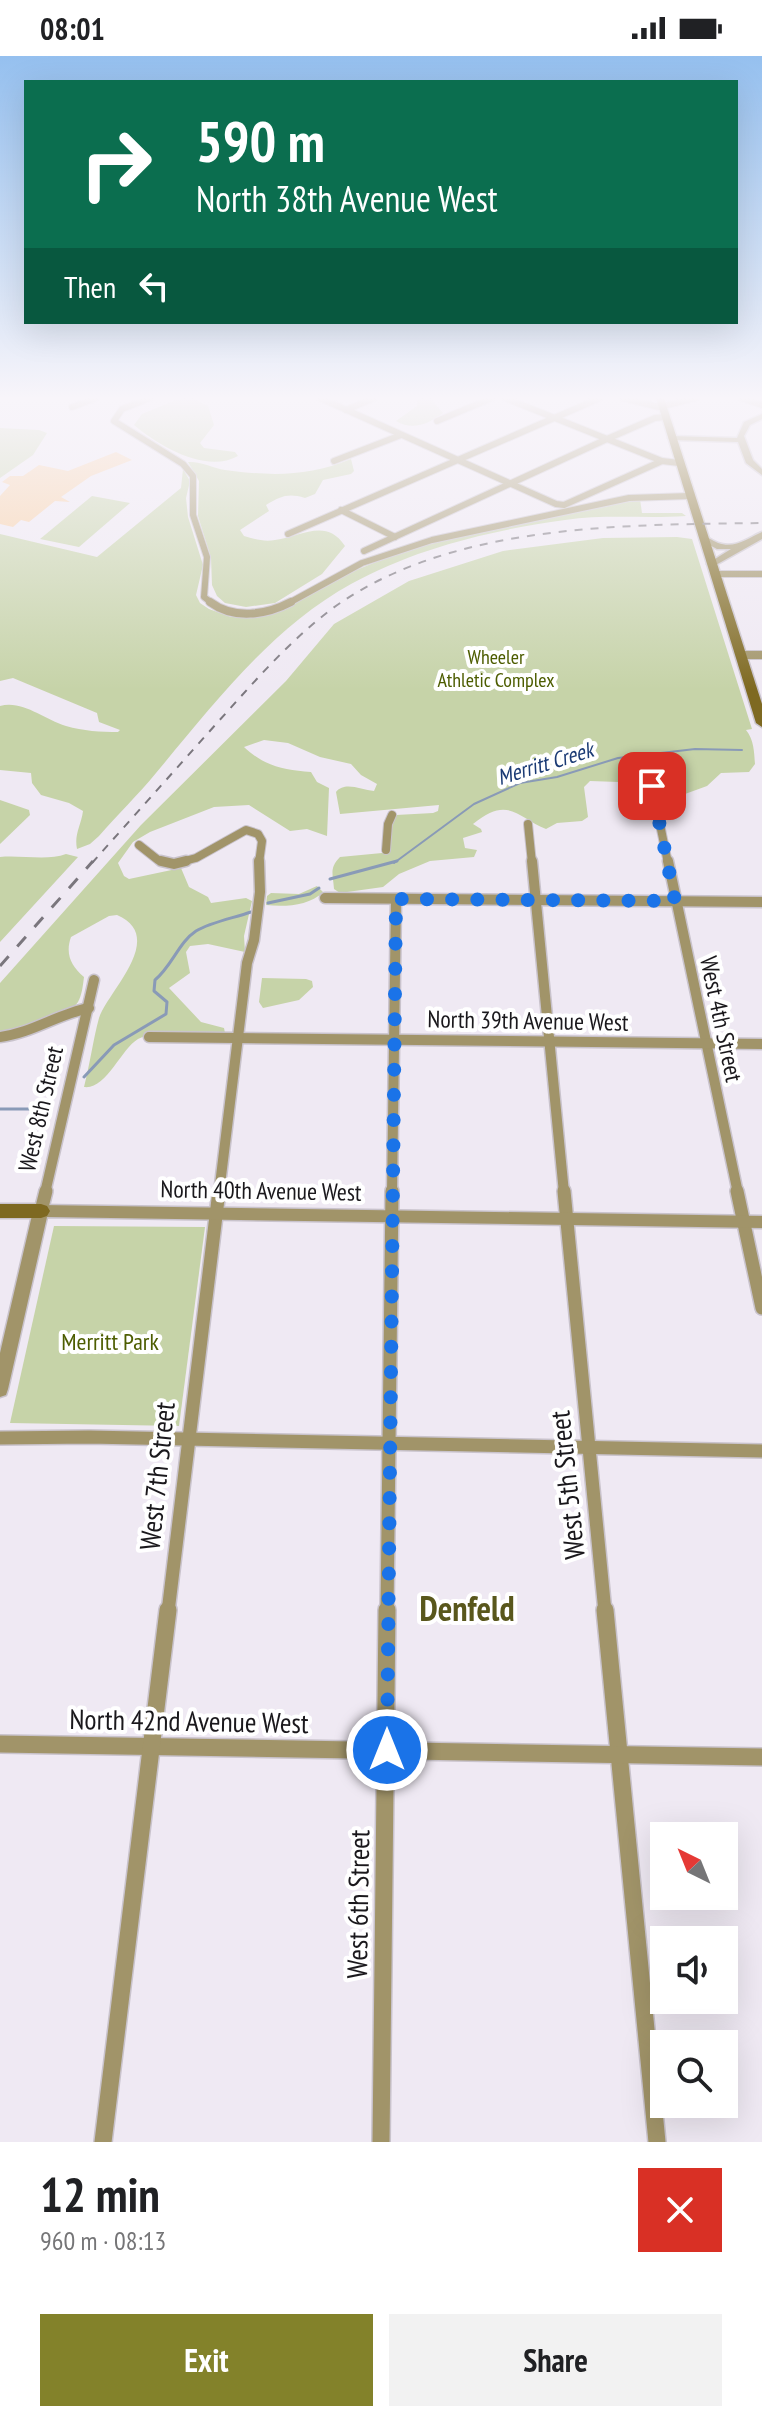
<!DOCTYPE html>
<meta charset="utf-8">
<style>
:root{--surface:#fff;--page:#f2f2f2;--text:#202124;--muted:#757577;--accent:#83822a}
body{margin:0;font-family:"PT Sans Narrow",sans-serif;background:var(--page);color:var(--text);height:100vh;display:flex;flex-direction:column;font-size:30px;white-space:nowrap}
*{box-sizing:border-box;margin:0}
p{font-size:26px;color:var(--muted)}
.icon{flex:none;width:44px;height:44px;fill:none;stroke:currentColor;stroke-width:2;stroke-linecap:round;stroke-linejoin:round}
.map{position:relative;height:2086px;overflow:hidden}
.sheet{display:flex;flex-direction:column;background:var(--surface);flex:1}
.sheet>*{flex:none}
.top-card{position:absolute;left:24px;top:24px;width:714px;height:244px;border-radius:0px;box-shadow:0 8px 32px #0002;background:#0b6e4f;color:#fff;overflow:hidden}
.needle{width:52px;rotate:317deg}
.controls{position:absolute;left:650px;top:1766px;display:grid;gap:16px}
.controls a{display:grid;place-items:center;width:88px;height:88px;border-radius:0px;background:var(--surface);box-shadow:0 8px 32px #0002;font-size:40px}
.pin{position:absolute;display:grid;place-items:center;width:68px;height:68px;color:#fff;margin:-34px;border-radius:16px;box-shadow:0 4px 12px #0006}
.me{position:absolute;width:88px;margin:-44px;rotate:0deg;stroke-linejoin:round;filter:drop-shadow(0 0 6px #0008)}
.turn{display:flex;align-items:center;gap:28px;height:168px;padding:0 40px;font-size:36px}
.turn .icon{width:104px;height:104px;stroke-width:2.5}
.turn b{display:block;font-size:56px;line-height:68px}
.then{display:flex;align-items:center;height:76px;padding:0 40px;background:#0003;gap:16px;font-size:30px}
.round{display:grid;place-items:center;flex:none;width:84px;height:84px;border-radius:0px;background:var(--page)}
.summary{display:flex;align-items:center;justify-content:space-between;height:136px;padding:0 40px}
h1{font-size:48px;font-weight:800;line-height:60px}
.action{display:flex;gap:16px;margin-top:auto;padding:16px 40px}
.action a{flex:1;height:92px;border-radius:0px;background:var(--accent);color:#fff;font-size:32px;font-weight:800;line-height:92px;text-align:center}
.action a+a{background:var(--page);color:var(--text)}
.status{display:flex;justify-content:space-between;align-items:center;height:56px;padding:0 40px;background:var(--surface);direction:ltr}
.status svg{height:22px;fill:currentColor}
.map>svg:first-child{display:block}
.green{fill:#c6d3a8}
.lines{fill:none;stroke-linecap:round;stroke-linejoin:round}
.stream-far1{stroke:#899ab7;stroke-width:2}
.stream{stroke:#899ab7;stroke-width:3}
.building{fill:#f9cea0}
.minor-far4-casing{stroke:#c9c3cc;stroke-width:8}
.minor-far3-casing{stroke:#c9c3cc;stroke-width:10}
.minor-far2-casing{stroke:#c9c3cc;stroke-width:13}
.minor-far1-casing{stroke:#c9c3cc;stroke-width:16}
.minor-casing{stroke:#c9c3cc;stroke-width:20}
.tertiary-casing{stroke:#c9c3cc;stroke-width:3}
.secondary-casing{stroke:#c9c3cc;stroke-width:3}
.minor-far4{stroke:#a19469;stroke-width:6}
.minor-far3{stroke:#a19469;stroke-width:8}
.minor-far2{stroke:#a19469;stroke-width:10}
.minor-far1{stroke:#a19469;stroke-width:13}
.minor{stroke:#a19469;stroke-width:17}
.tertiary{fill:#a19469;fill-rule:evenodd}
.secondary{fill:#7e6921;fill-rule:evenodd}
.rail-far1{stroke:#7a767d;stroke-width:2;stroke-dasharray:8 8;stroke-linecap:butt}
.rail{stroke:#7a767d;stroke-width:3;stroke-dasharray:13 13;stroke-linecap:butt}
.route{stroke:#1a73e8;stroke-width:14;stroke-dasharray:0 25.2}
.labels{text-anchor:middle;stroke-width:8;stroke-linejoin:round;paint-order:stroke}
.far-park-label{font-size:20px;fill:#4d5d01;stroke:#fff}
.far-water-label{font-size:22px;font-style:italic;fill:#1a3a74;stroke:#fff}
.street-label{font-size:24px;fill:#1a181c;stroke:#fff}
.park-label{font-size:24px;fill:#4d5d01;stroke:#fff}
.near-street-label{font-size:28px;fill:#1a181c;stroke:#fff}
.near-quarter-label{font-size:34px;font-weight:bold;fill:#59571c;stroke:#fff}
</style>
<div class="status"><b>08:01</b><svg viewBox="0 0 49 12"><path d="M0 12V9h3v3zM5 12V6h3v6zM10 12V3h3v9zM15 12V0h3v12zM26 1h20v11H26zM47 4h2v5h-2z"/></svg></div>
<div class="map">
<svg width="762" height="2086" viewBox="0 0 762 2086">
<rect width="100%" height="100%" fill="#efe9f3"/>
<g class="green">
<path d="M181,342h11l16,8 6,19 -14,18 4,5 31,4 3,4c-32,18 -79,-10 -104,-31l8,-11z"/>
<path d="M417,342h13l13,15c-15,11 -30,18 -47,8l21,-15z"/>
<polygon points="0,372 39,374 47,377 33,399 0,422"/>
<path d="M351,403l3,12 -3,3 -28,6 -8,14 -10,4c-17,-5 -24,-2 -39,7l3,6 -29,19 4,6c10,3 20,6 31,4 26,-3 51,-23 70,6l-23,28 -47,29 -29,4 -21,-4 -8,-7 -5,-11 -1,-27 -13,-42 1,-35 -11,-19c12,-1 25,6 37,8 45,6 83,7 126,-11z"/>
<path d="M183,413l7,12 -4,17 2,19 15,48 -7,30 4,8 9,6 22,8 34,-2 67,-35 83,-34 210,-46 15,-1 2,14h40l4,3c-40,3 -80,-2 -121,4 -73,10 -149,28 -214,64 -80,44 -138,121 -195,189 -18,22 -39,42 -57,63l-9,8 -13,5c-3,-15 4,-23 6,-38l-14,-8 -28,-8 -9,-12 -1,-10 -31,-3v-64c23,-6 43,13 66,20 17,5 35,6 52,6l2,-2 -21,-8 -2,-9 -84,-35 -13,3v-147l97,23 84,-69z"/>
<polygon points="92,440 130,447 79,491 40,483"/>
<path d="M677,481l15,2 60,190 -6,1c8,10 8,21 9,34l-6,8 -28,1 -14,13 -22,8 -14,-1 -24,-10 -57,-2 -6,6 4,30 -6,4 -25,2 -11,6c-29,-12 -38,-34 -73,-5l8,5 1,3 -19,6 2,10 12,2 -3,7 -44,4 -31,13 -16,13 -43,6 -6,-4c-1,-15 -5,-21 6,-32l42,-4 5,-3 3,-30 6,-5 37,-2 5,-2 1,-6 -99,9 -4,-22c9,-11 25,-2 38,-1l3,-7 -16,-9 -10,-11 -31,-7 -32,-14 -24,-3 -20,7c20,19 40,23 67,25l6,10 12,6 -2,48 -20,-7 -17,2 -41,-26 -35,2 -64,25 -17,10 -15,21 6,13 5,3 52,-11 8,19 19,10 3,6 35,-5 6,3 -8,35 1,16 -37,-8 -18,2 -4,6 4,21 -21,15 32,34 23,6 1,5c-26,6 -63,-7 -87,6 -17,10 -32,51 -54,48 6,-23 9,-47 15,-69 8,-26 69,-81 18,-103l-8,1 -38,21c-6,17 0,29 13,40 -1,8 -2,18 -6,25 -13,19 -57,29 -78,31v-50l141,-158 145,-144 48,-57 75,-43 94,-30 100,-13z"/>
<polygon points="0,744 29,754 30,759 0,788"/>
<path d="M66,798l12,3 -78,85v-85c21,-2 48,4 66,-3z"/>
<path d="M317,830l6,6c-14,14 -38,15 -57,13l1,-9 4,-3 28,1z"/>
<polygon points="262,922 306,923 312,925 313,931 299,944 263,952 259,946"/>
<polygon points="54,1170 205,1171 179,1370 10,1367"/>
</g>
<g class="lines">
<polyline class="stream-far1" points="394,807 474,748 520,727 557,721 618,702 695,693 742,694"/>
<g class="stream">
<polyline points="330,823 397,805"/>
<polyline points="268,847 310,838 319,832"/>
<path d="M84,1021l30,-32 52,-31 1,-12 -13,-11 1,-11c17,-14 24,-38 41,-49 15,-9 38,-13 55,-19"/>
<polyline points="0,1053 46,1053"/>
</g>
</g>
<polygon class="building" points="116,396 132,404 91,420 61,441 70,446 55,445 29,466 21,464 13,471 0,468 0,440 10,429 2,426 10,420 23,420 39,409 68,415"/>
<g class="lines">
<g class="minor-far4-casing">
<g id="minor-far4">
<polyline points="150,342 122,353 114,365 183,408 193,420 193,459 207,501 204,541 213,548"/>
<polyline points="320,342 556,448 564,449 662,405"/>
<polyline points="505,342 662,405 679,407"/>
<polyline points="623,342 659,351 695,342"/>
<polyline points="741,342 762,349"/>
<polyline points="72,351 96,342"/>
<polyline points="346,354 374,342"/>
<polyline points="437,365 492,342"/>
<polyline points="334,405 401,379"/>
<polyline points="341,454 395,481"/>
<polyline points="288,478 600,342"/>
<polyline points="364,495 607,383 655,362 665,361"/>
<polyline points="714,518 762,518"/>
<polyline points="287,548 362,507 432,484 629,442 689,440"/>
</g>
</g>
<g class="minor-far3-casing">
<g id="minor-far3">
<path d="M210,546c24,18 56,13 81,0"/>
<polyline points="740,599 762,599"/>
<polyline points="652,730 668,807"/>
<polyline points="528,768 532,807"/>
<polyline points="139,789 158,804 169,807"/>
<polyline points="386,794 388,768 392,759"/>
<polyline points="177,807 196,802 246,774 258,778 262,785 259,807"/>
</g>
</g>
<g class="minor-far2-casing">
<g id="minor-far2">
<polyline points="161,805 174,808 186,805"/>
<polyline points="532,805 564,1137"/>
<polyline points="668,805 738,1137"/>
<polyline points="325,842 762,846"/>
<path d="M0,981c32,-4 58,-23 89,-29"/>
<polyline points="149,981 762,988"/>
<polyline points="45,1137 94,924"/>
<polyline points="219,1137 247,907 254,884 260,836 259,805"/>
<polyline points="392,1137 396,843"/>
</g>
</g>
<g class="minor-far1-casing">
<g id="minor-far1">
<polyline points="564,1135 605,1556"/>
<polyline points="737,1135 762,1252"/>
<polyline points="41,1155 46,1135"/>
<polyline points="0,1382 89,1381 762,1395"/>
<polyline points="168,1556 219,1135"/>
<polyline points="387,1556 392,1135"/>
</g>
</g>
<g class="minor-casing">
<g id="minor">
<polyline points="605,1554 657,2086"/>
<polyline points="0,1688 762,1701"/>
<polyline points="103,2086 168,1554"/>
<polyline points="381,2086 387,1554"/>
</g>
</g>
<g class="tertiary-casing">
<g id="tertiary">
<polygon points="762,358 762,363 750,369 744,380 753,404 762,413 762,419 746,407 738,386 672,384 668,382 672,380 737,382 744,366"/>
<path d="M762,476v7l-48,27 -7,-2 24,-15h-14l-17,-9v-4c8,0 11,4 18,7 17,6 30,-5 44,-11z"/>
<polygon points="41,1149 762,1160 762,1172 47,1161 8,1333 6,1339 0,1341 0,1297 33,1155 36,1150"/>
</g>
</g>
<g class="secondary-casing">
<g id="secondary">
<polygon points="656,342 664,342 762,648 762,671 756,667"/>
<polygon points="0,1148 41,1148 47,1150 50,1155 47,1160 41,1162 0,1162"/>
</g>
</g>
<use href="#minor-far4" class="minor-far4"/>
<use href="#minor-far3" class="minor-far3"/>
<use href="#minor-far2" class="minor-far2"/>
<use href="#minor-far1" class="minor-far1"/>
<use href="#minor" class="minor"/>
<use href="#tertiary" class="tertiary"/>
<use href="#secondary" class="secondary"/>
<path class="rail-far1" d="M92,807c41,-46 83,-93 125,-140 37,-41 72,-82 116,-115 118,-85 290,-83 429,-85"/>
<polyline class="rail" points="0,910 93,805"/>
</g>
<linearGradient id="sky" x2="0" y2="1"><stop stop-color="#95c0ef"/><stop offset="0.54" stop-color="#f8f5fa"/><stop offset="1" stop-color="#f8f5fa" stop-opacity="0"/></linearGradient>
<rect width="762" height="634" fill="url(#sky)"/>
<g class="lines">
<polyline class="route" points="387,1694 396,843 675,845 652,730"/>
</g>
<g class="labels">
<g class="far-park-label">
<text x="496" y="608">Wheeler<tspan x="496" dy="23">Athletic Complex</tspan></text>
</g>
<g class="far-water-label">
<text transform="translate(545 707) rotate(-17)" y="8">Merritt Creek</text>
</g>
<g class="street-label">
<text transform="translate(721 963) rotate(78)" y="8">West 4th Street</text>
<text transform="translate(528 965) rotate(1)" y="8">North 39th Avenue West</text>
<text transform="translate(41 1053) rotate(-77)" y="8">West 8th Street</text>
<text transform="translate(261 1135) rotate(1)" y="8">North 40th Avenue West</text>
</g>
<g class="park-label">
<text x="110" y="1294">Merritt Park</text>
</g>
<g class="near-street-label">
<text transform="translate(157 1420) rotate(-84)" y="10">West 7th Street</text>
<text transform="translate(567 1429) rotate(-96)" y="10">West 5th Street</text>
<text transform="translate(189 1665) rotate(1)" y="10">North 42nd Avenue West</text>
<text transform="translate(358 1848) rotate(-89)" y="10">West 6th Street</text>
</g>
<g class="near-quarter-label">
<text x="467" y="1565">Denfeld</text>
</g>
</g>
</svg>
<div class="controls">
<a><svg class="needle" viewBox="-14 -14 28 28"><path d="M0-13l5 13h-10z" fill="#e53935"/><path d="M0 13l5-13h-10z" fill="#757577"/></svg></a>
<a><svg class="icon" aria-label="sound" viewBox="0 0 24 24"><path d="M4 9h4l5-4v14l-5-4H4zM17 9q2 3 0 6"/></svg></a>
<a><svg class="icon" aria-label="search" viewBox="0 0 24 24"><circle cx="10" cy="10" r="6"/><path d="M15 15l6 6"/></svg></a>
</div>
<div class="pin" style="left:652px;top:730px;background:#d93025"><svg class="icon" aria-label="arrive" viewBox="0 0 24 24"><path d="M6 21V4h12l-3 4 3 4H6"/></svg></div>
<svg class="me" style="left:387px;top:1694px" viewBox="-20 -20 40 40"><circle r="17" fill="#1a73e8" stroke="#fff" stroke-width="3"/><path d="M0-11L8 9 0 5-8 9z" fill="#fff"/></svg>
<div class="top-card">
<div class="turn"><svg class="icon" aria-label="right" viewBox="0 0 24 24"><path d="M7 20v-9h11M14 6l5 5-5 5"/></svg><div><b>590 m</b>North 38th Avenue West</div></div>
<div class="then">Then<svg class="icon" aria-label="left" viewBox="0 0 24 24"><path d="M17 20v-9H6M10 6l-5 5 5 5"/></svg></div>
</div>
</div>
<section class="sheet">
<div class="summary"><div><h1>12 min</h1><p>960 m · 08:13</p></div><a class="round" style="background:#d93025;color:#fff"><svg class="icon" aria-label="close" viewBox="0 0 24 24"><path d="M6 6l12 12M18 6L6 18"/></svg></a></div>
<div class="action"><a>Exit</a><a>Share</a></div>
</section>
